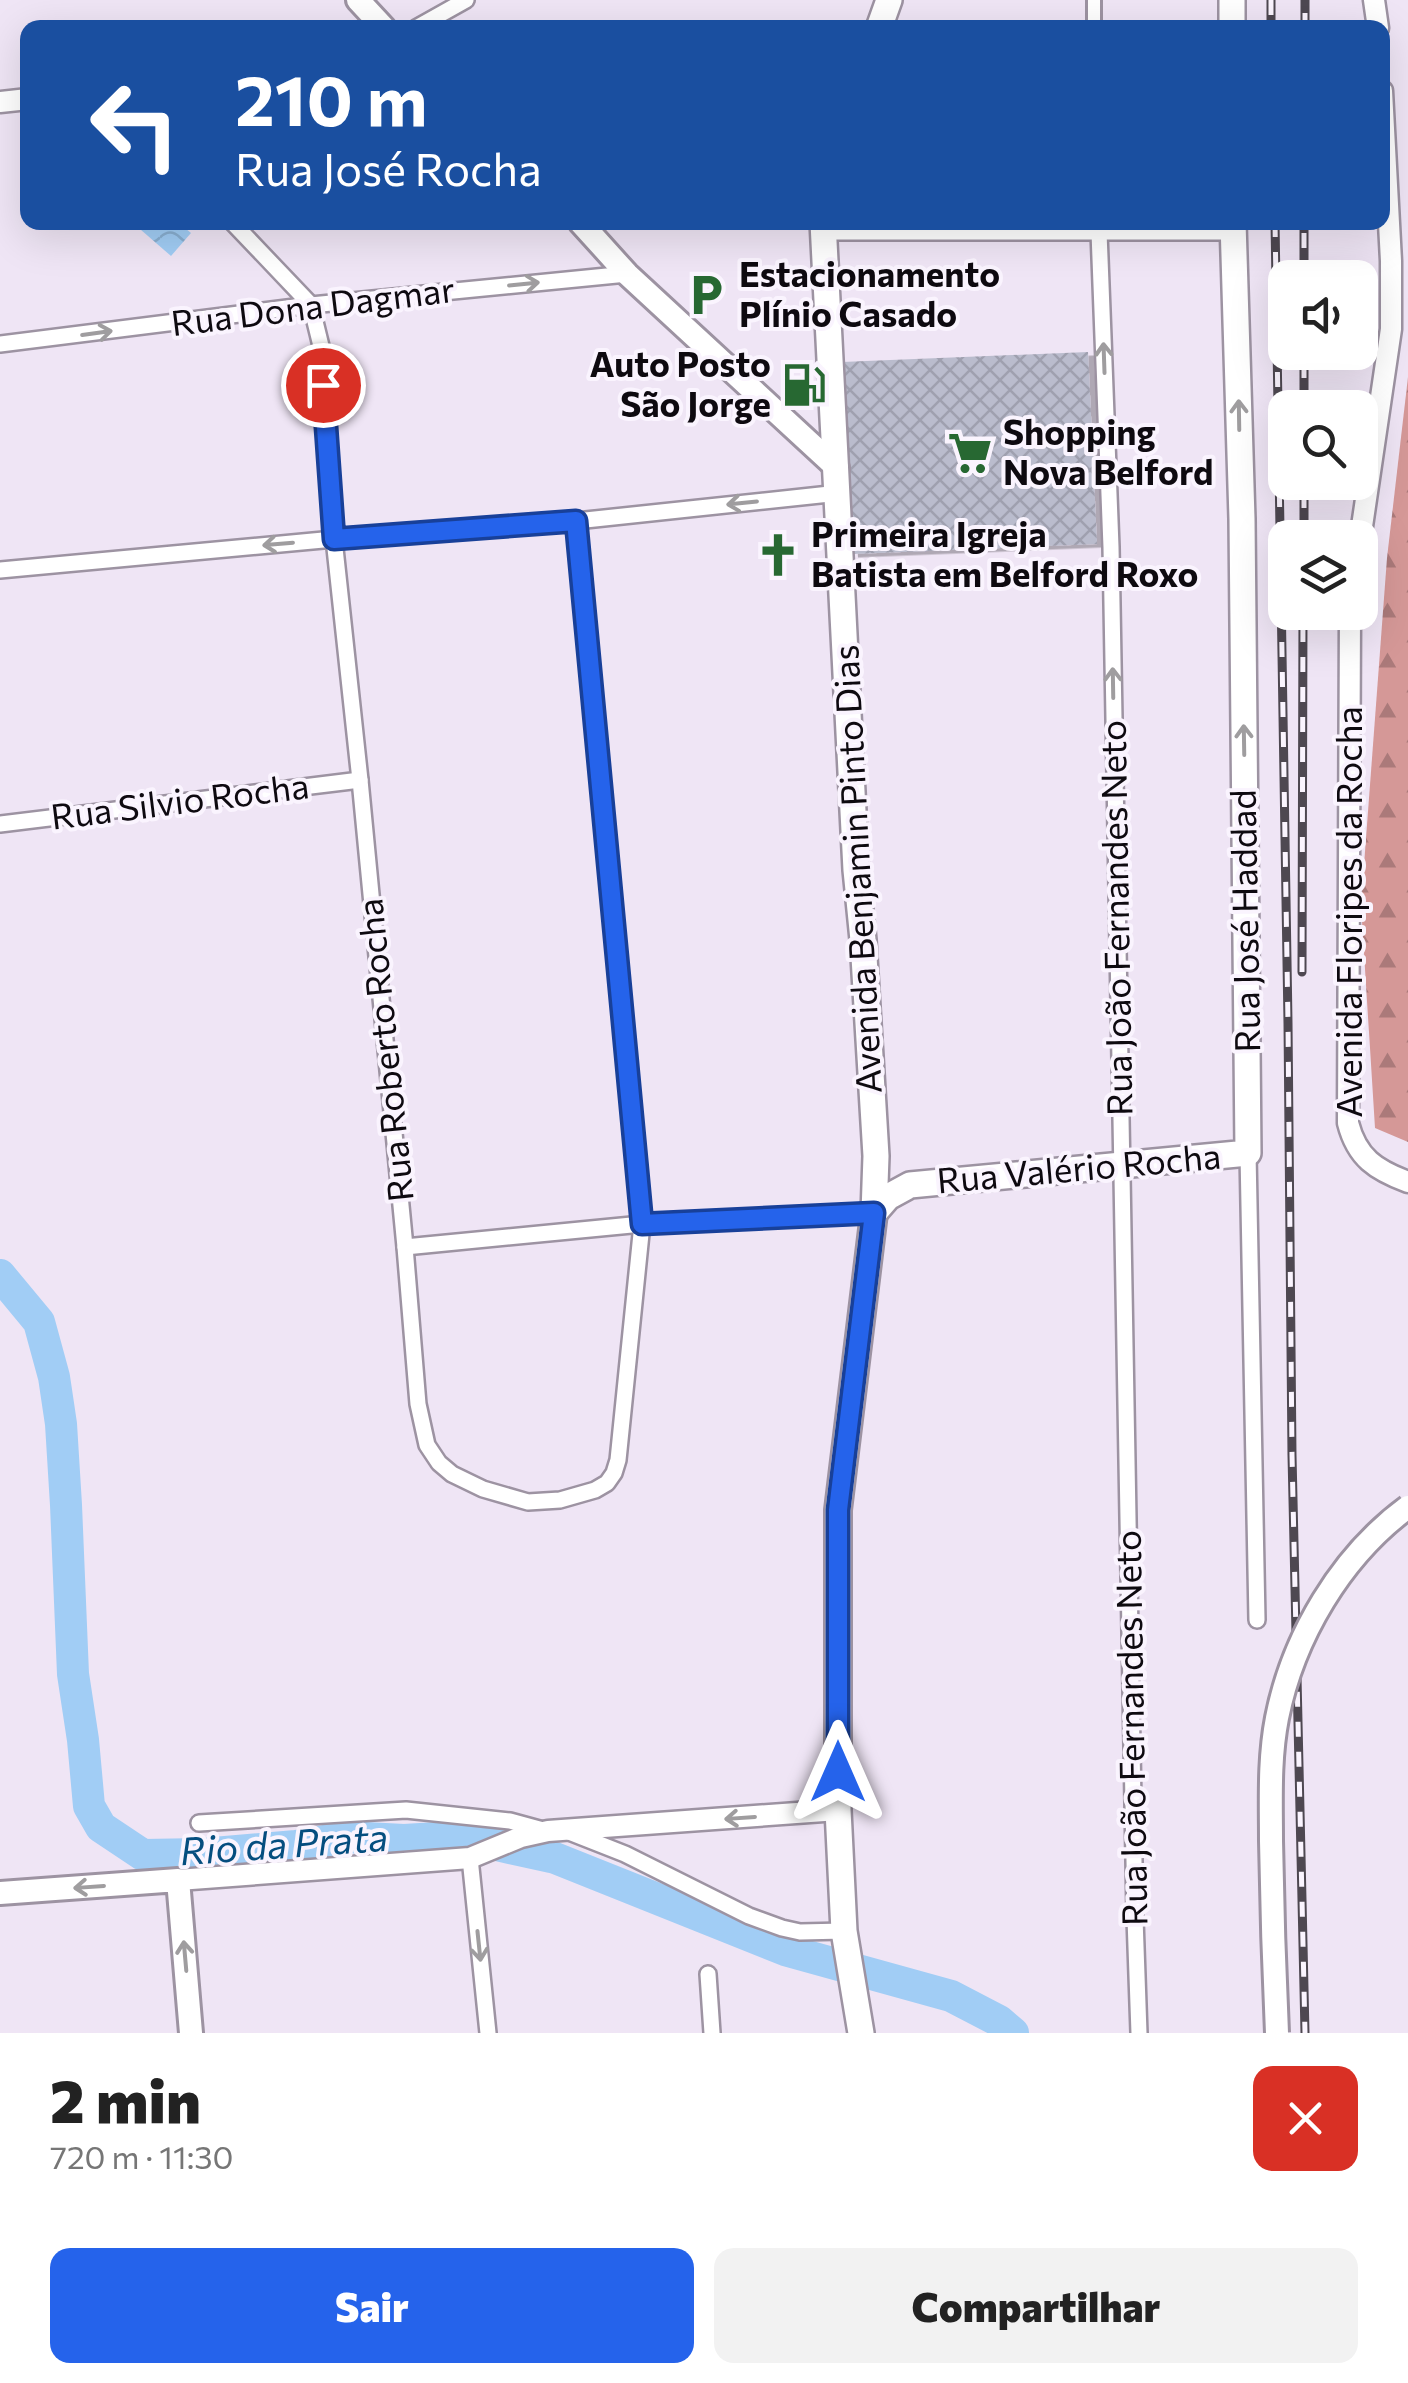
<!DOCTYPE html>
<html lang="pt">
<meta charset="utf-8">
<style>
:root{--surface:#fff;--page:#f2f2f2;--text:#222;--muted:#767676;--accent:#2563eb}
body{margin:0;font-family:Commissioner,sans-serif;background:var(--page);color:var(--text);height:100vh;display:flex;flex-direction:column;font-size:38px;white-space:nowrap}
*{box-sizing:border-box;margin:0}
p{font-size:32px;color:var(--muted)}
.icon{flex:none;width:55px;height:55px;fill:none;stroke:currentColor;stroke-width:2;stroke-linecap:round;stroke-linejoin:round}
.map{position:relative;height:2033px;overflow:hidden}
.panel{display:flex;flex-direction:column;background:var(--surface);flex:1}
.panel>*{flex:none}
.hud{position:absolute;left:20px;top:20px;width:1370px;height:210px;border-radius:20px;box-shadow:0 10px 40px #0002;background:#1a4fa0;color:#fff;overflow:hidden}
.fabs{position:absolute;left:1268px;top:260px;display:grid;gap:20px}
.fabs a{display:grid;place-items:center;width:110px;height:110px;border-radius:20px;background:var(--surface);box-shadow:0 10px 40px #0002;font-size:50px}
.pin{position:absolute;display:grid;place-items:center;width:85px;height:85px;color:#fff;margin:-42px;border:5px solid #fff;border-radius:50%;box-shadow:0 2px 10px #0007}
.me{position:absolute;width:110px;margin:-55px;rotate:0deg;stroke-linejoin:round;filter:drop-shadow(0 0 8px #0008)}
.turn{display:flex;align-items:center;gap:35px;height:210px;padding:0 50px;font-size:45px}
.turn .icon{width:130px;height:130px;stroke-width:2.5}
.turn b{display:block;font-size:70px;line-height:85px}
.round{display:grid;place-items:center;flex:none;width:105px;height:105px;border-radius:20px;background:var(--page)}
.head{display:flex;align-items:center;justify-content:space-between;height:170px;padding:0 50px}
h1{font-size:60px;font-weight:800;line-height:75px}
.action{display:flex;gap:20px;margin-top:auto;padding:20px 50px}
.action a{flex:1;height:115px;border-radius:20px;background:var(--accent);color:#fff;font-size:40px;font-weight:800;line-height:115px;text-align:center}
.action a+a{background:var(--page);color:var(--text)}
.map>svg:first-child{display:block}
.forest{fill:url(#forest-firs)}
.water{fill:url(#water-waves)}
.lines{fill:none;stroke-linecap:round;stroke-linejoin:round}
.river{stroke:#a1cdf5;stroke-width:32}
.building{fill:url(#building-cross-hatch);filter:url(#shadow)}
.pedestrian-casing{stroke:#9d93a2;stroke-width:18}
.minor-casing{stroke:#9d93a2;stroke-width:20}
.tertiary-casing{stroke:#9d93a2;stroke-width:25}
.secondary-casing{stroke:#9d93a2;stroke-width:28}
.primary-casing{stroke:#9d93a2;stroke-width:30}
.pedestrian{stroke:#fff;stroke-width:12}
.minor{stroke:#fff;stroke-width:15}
.tertiary{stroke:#fff;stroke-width:20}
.secondary{stroke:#fff;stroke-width:22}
.primary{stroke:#fff;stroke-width:25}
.rail-casing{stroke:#4e4851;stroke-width:9}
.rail{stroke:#faf4fe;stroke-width:5;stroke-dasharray:15;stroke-linecap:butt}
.secondary-bridge-casing{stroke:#9d93a2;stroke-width:28;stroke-linecap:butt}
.secondary-bridge{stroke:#fff;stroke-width:22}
.oneway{stroke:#9f9d9f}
.route-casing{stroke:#184099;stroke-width:25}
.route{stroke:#2563eb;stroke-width:18}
.labels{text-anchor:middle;stroke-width:8;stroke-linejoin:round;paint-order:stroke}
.poi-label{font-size:35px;font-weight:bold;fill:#0e0a10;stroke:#faf4fe;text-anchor:start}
.street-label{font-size:35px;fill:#0e0a10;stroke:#faf4fe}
.water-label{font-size:38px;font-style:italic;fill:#054e7f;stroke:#faf4fe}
</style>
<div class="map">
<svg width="1408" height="2033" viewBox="0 0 1408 2033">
<defs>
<pattern id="forest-firs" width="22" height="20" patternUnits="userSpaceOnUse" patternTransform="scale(2.5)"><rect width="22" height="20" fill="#d59897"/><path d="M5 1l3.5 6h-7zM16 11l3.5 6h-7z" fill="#ab7a7a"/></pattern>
<pattern id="water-waves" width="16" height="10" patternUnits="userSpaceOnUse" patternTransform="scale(2.5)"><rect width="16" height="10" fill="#a1cdf5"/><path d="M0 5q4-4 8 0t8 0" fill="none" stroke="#89afd1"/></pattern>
<pattern id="building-cross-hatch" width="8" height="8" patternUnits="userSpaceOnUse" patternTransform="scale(2.5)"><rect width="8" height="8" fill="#babccd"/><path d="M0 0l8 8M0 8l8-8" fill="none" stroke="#9fa0af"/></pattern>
<filter id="shadow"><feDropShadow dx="6" dy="3.5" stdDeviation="0" flood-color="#0004"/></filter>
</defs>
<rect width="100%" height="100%" fill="#efe5f5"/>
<polygon class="forest" points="1408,377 1408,1142 1375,1128 1361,905 1387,558"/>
<polygon class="water" points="133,223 179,223 191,233 171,256"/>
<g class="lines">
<polyline class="river" points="0,1275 39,1322 54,1377 61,1424 66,1505 73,1674 83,1740 89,1806 101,1827 143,1855 202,1854 296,1846 346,1837 404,1840 454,1837 492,1844 555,1858 785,1950 951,1996 999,2021 1013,2033"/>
</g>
<polygon class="building" points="1088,352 1097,544 852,554 842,362"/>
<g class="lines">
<g class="pedestrian-casing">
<polyline id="pedestrian" points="1094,0 1094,28"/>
</g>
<g class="minor-casing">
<g id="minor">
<polyline points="416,28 466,0"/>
<polyline points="232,222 311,305 321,346 334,539 360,780 405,1247 418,1404 427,1445 439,1463 452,1474 483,1489 528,1502 560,1500 595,1490 607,1483 614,1473 618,1460 642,1224 576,521"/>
<polyline points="822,232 1233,232"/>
<polyline points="1099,232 1111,547 1135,1918 1139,2033"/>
<polyline points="0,344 311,305 627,274"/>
<polyline points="0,570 334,539 576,521 839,493"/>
<polyline points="0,824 360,780"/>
<polyline points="1248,1153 1257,1620"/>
<polyline points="405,1247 642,1224 874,1213"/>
<polyline points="199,1823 406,1810 510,1821 543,1830"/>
<polyline points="569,1832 625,1854 749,1916 782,1928 800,1932 844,1931"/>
<polyline points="470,1858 488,2033"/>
<polyline points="708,1974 712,2033"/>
</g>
</g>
<g class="tertiary-casing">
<g id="tertiary">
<polyline points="1374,0 1378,28"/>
<polyline points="0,102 28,99"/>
<polyline points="1360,540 1391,329 1391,261 1382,91"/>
<path d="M1350,612l-2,511c9,35 28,47 60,59"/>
<polyline points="178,1880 470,1858 521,1837 548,1831 838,1810"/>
</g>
</g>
<g class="secondary-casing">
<g id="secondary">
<polyline points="358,0 384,28"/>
<polyline points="580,222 627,274 837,468"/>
<polyline points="0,1893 178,1880 191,2033"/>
</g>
</g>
<g class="primary-casing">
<g id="primary">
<polyline points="1232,0 1232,28"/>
<polyline points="879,28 889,0"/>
<polyline points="823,222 856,870 863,940 876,1156 874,1213 838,1510 838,1810 844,1931 861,2033"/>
<polyline points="874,1213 888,1197 910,1185 1248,1153 1242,519 1233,222"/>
</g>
</g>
<use href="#pedestrian" class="pedestrian"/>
<use href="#minor" class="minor"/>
<use href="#tertiary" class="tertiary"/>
<use href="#secondary" class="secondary"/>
<use href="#primary" class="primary"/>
<g class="rail-casing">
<g id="rail">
<polyline points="1271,0 1271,28"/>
<polyline points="1305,28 1305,0"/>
<polyline points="1275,222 1288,1023 1292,1455 1305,2033"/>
<polyline points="1304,278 1304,222"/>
<polyline points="1304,408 1304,352"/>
<polyline points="1304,538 1304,482"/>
<polyline points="1302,972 1303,612"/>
</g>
</g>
<use href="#rail" class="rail"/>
<g class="secondary-bridge-casing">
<path id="secondary-bridge" d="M1277,2033c-3,-64 -5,-128 -6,-192 0,-41 -2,-82 6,-123 16,-81 64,-162 131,-211"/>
</g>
<use href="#secondary-bridge" class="secondary-bridge"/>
</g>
<defs><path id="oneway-shaft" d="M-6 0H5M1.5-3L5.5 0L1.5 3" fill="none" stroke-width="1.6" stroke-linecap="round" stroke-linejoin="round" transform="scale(2.5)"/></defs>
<g class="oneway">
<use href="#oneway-shaft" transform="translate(524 284) rotate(-6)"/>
<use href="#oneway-shaft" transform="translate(97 333) rotate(-8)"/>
<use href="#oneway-shaft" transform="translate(1104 358) rotate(-92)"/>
<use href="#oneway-shaft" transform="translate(1239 415) rotate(-91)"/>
<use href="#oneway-shaft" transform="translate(742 503) rotate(174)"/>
<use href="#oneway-shaft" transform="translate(278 544) rotate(175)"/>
<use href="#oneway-shaft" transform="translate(1113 683) rotate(-91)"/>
<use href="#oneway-shaft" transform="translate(1244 740) rotate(-91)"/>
<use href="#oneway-shaft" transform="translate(740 1818) rotate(176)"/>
<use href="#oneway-shaft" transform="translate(89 1887) rotate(176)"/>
<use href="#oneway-shaft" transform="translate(479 1946) rotate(84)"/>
<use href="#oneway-shaft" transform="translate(185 1956) rotate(-95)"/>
</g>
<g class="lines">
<g class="route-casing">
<polyline id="route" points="323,385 334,539 576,521 642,1224 874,1213 838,1510 838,1772"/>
</g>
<use href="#route" class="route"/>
</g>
<defs>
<g id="parking-bare" transform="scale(3.45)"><path d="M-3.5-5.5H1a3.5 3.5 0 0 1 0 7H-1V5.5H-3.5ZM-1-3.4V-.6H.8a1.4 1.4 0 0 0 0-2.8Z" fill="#276832" stroke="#faf4fe" stroke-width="2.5" paint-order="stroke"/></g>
<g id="fuel-bare" transform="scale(3.45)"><path d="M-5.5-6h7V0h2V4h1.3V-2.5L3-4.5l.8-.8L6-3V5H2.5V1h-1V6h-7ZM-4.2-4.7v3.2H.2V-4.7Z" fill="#276832" stroke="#faf4fe" stroke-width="2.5" paint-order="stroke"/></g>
<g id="supermarket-bare" transform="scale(3.45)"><path d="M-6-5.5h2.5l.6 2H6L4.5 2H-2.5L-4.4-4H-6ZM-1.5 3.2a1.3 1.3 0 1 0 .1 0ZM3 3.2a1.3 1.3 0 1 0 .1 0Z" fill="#276832" stroke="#faf4fe" stroke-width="2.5" paint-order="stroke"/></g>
<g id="church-bare" transform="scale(3.45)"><path d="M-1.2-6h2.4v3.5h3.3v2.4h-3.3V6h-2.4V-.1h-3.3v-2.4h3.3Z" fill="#276832" stroke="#faf4fe" stroke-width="2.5" paint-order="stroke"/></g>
</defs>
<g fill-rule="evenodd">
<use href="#parking-bare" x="706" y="295"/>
<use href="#fuel-bare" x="804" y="385"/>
<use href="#supermarket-bare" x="970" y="453"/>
<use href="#church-bare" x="778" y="555"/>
</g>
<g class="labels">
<g class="poi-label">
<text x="739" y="287">Estacionamento<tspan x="739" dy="40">Plínio Casado</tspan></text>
<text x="771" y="377" text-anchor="end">Auto Posto<tspan x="771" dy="40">São Jorge</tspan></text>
<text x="1003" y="445">Shopping<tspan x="1003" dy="40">Nova Belford</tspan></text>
<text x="811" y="547">Primeira Igreja<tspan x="811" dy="40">Batista em Belford Roxo</tspan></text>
</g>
<g class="street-label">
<text transform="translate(313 307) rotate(-7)" y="12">Rua Dona Dagmar</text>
<text transform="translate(180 802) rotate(-7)" y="12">Rua Silvio Rocha</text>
<text transform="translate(858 869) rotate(-93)" y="12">Avenida Benjamin Pinto Dias</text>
<text transform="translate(1350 912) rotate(-90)" y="12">Avenida Floripes da Rocha</text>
<text transform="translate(1117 918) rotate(-91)" y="12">Rua João Fernandes Neto</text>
<text transform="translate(1246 921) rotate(-91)" y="12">Rua José Haddad</text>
<text transform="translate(386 1050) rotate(-96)" y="12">Rua Roberto Rocha</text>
<text transform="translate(1079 1169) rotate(-5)" y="12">Rua Valério Rocha</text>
<text transform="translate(1132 1728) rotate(-91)" y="12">Rua João Fernandes Neto</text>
</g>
<g class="water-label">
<text transform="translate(284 1845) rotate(-4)" y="13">Rio da Prata</text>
</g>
</g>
</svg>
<div class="fabs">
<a><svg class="icon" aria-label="sound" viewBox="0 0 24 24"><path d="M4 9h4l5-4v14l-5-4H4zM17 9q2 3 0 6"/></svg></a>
<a><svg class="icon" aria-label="search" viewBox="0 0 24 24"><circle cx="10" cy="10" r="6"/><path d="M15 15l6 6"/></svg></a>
<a><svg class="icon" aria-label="layers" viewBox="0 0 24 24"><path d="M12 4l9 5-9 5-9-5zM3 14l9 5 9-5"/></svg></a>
</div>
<div class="pin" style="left:323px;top:385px;background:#d93025"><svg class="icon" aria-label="arrive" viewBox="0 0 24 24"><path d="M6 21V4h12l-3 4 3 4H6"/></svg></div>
<svg class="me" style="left:838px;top:1772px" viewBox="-20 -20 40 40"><path d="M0-17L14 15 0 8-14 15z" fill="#2563eb" stroke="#fff" stroke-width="4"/></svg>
<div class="hud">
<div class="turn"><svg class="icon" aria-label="left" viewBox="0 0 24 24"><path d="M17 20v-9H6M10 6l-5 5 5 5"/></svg><div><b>210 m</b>Rua José Rocha</div></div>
</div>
</div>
<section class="panel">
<div class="head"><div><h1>2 min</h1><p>720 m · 11:30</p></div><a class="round" style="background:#d93025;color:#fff"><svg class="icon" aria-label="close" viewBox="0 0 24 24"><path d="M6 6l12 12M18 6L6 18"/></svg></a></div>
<div class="action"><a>Sair</a><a>Compartilhar</a></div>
</section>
